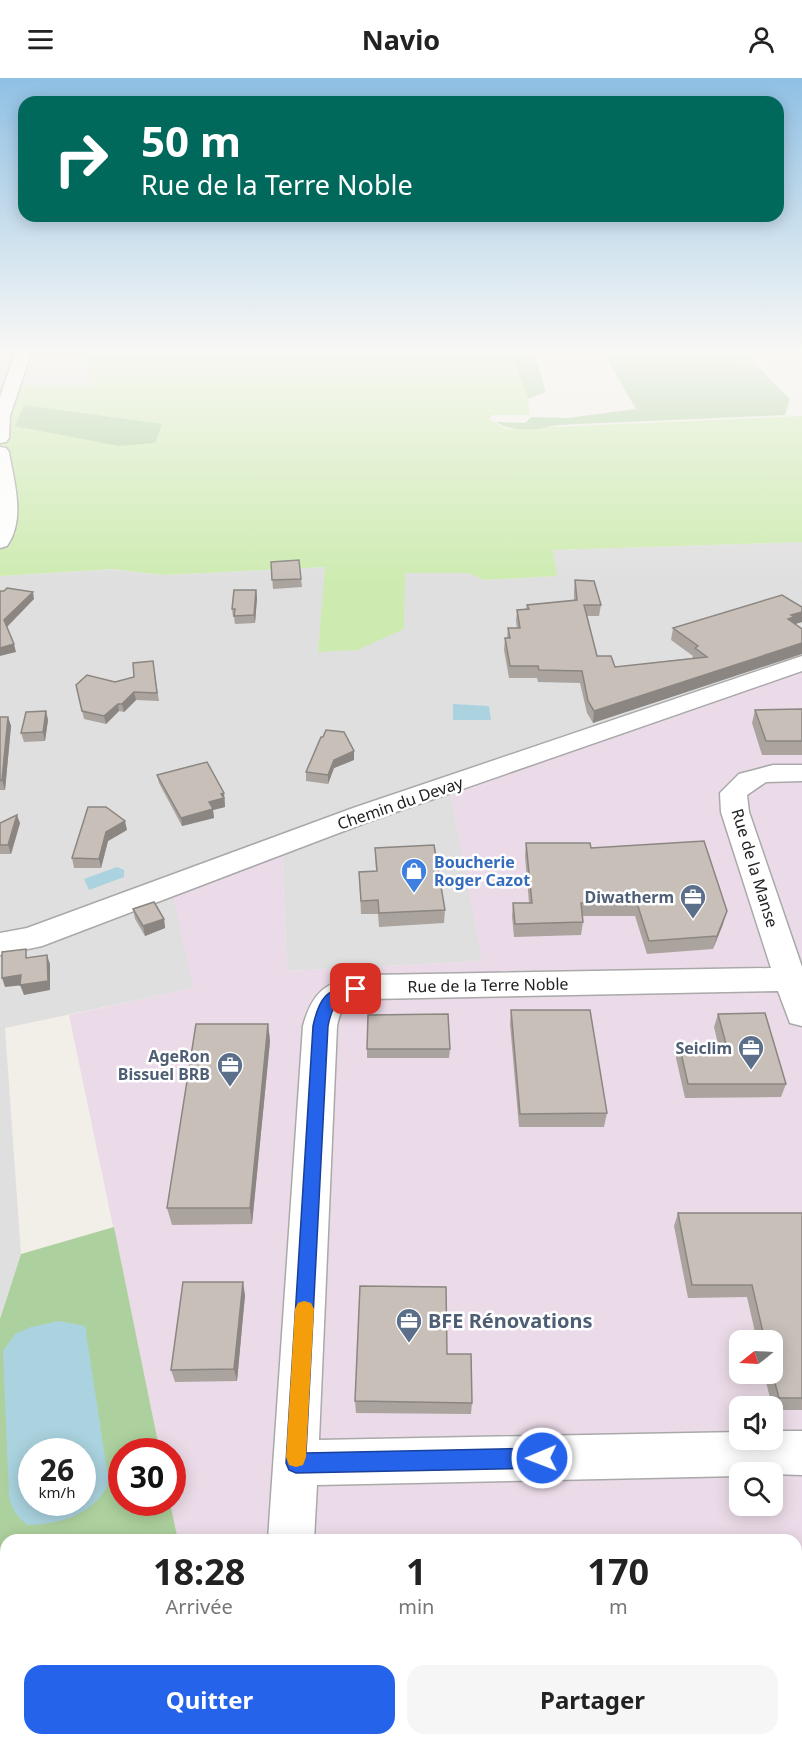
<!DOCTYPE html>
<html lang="fr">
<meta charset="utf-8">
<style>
:root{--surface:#fff;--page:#f6f6f6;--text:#222;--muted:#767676;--accent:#2563eb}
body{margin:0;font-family:"Noto Sans",sans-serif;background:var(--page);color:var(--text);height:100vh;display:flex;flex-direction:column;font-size:22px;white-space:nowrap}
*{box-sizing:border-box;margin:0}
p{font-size:20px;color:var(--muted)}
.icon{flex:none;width:33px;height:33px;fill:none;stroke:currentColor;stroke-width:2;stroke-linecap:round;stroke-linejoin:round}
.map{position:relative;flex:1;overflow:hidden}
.panel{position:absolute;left:0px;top:1456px;width:802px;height:212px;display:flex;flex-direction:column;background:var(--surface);border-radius:18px 18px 0 0;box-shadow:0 3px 15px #0003}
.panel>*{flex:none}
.top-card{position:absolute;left:18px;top:18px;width:766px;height:126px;border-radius:18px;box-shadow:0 3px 15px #0003;background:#00695c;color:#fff;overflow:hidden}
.needle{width:39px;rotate:252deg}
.fabs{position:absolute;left:729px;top:1252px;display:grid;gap:12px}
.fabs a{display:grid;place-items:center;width:54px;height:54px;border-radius:12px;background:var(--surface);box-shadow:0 3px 15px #0003;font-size:30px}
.speed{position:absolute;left:18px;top:1360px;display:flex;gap:12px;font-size:30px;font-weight:700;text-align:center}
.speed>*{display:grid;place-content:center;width:78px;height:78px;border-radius:50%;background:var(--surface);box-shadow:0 3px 15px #0003;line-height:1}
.speed small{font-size:15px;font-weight:400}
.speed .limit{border:9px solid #d22;background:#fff;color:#111}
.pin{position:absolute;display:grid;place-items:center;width:51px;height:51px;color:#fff;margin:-26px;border-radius:12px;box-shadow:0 3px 9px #0006}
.me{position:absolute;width:66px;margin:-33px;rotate:269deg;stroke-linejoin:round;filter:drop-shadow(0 0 4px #0008)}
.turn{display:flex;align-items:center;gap:21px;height:126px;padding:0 24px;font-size:27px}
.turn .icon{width:78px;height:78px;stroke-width:2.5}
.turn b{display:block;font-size:42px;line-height:51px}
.eta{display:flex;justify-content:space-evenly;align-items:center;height:102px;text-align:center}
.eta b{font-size:36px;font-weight:700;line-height:42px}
.primary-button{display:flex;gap:12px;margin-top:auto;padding:12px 24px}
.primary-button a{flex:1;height:69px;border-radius:18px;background:var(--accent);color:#fff;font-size:24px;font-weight:700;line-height:69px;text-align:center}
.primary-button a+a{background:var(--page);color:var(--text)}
header{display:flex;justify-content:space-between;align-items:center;height:78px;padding:0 24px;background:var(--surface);font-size:27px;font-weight:700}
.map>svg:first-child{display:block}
.residential{fill:#e0dfdf}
.industrial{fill:#ebdbe8;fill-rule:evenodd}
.grass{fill:#cdebb0}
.forest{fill:#add19e;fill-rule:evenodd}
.water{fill:#aad3df;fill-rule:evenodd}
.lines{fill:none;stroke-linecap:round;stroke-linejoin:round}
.minor-casing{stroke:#a9a9a9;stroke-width:3}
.minor{fill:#fff;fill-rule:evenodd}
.wall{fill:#aba49e}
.shaded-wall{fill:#8b8681}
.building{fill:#c7bfb8;stroke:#8b8681;stroke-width:1.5}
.route{fill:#2563eb;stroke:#184099;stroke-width:1.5}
.slow{fill:#f59e0b}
.labels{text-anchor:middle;stroke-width:5;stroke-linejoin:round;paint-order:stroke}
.street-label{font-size:16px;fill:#222;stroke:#fff}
.shop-label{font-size:16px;font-weight:bold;fill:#366cbe;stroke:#fff;text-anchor:start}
.service-label{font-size:16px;font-weight:bold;fill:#4e5e75;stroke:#fff;text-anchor:end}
.near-service-label{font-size:20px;font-weight:bold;fill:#4e5e75;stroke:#fff;text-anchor:start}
</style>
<header><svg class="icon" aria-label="menu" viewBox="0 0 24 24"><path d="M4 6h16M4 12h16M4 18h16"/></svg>Navio<svg class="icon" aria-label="person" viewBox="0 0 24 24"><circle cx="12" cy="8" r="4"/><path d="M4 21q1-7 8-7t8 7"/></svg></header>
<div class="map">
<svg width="802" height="1667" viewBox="0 0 802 1667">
<rect width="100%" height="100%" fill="#f2efe9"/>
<g class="residential">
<polygon points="5,272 82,272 95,307 0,307 0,292 7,278"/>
<polygon points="802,464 802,592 450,712 483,883 287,893 282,778 194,910 5,950 21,1176 0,1241 0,498 113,491 162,497 326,489 318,574 404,495 468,495 484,502 556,498 552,472"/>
</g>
<path class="industrial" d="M802,592v1075h-802v-59h6v54h790v-200h-618l-8,-37h2v-51h-12l-91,-437 124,-27 -21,-97 110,-35 5,115 195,-10 -32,-171zM740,1263h32v33h-32zM740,1329h32v33h-32zM740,1395h32v33h-32z"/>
<g class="grass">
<polygon points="82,272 509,272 528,321 530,337 492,337 489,341 506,351 802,338 802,464 553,472 557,498 484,502 468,495 405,495 404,551 358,572 318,574 325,489 162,497 113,491 0,498 0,307 95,307"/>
<polygon points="669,272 747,272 759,290"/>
</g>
<g class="forest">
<polygon points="509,272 533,272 546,314 528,321"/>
<path d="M602,272h62l95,18 31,31 -5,16 -228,10c-20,5 -43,8 -61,-3l29,1 6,-6 36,1 69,-9z"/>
<polygon points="24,327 162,346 155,365 119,368 15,348"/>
<path d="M114,1149l46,225h-38v51h48l8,37h-172v146h-6v-367l21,-65zM32,1374h50v51h-50z"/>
</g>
<g class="water">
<polygon points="453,626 489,628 491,642 453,642"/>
<polygon points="117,789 124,792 124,799 89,812 84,801"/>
<path d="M59,1243l26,5 24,157c-14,31 -50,42 -82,42l-12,-12 -6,-15 -6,-147 12,-17 16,-7zM32,1374h50v51h-50z"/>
</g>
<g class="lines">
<g class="minor-casing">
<g id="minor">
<polygon points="16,272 32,272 10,338 9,360 6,364 0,365 0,319"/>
<path d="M0,369l6,1 3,4c5,30 17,67 -2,94l-7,2z"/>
<polygon points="802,578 802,593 373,742 42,868 0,877 0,855 27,850 353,730"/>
<path d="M773,687h29v16l-36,1 -19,13 2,17 53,155v59l-12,-3 -12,-32 -406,8c-23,3 -30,2 -35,27l-18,414 421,-8v8h32v-9h30v44l-62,-2v3l-423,9 -3,55h-46l35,-514c11,-41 29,-46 69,-51l399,-7 -50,-156 -1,-19 19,-19z"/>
</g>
</g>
<use href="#minor" class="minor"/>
</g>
<g class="wall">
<polygon points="299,482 302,509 273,511 271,484"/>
<polygon points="575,502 601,527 599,538 587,538 597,578 615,589 692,580 693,578 671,562 673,550 802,544 795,546 593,645 587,635 580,605 538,604 537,600 509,600 504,572 505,560 507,560 508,550 517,550 516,543 517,532 526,531 527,527 574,522 574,513"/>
<polygon points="256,512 257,520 255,545 235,546 234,539 233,539 232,531"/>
<polygon points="153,583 159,623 136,622 124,634 119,633 106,646 84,641 76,607 115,604 134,599"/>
<polygon points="802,631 802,677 762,677 752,645 755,632"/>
<polygon points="46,633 48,642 45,663 24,664 21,655"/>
<polygon points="0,639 8,639 11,648 5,712 0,712"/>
<polygon points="354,682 334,690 328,706 306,703 306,694"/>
<polygon points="157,697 224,715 225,729 213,732 214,740 182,748 159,705"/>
<polygon points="0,745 20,745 11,776 0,776"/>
<polygon points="127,752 108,763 101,790 74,790 72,780"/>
<polygon points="526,765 591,770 723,846 713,871 647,876 635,838 582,838 583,844 581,857 514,859 512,838 513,825 529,825 525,778"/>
<polygon points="375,770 445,832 444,845 379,849 378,836 361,836 359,794 376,793"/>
<polygon points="133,831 164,841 165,850 145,858 135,841"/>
<polygon points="511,932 607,1035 604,1049 519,1049 510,946"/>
<polygon points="718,936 786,1006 781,1019 685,1020 676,980 679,966 718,966 714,949"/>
<polygon points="268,946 270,963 252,1146 172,1147 167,1130"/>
<polygon points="367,971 450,971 449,980 367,980"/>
<polygon points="678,1135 802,1135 802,1332 773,1332 764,1296 772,1296 772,1263 757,1263 747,1219 688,1220 674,1148"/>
<polygon points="245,1217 237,1303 175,1304 171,1292"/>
<polygon points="447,1276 472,1325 471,1336 356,1335 355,1323"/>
</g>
<g class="shaded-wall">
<polygon points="256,512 257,520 255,545 254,537"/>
<polygon points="33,514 34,521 6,550 4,542"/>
<polygon points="802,534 802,544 792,547 788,541 791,537"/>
<polygon points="802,565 802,576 593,645 594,633"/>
<polygon points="14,566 16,574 0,578 0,570"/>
<polygon points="134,614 136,622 124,634 122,626"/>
<polygon points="118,626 119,633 106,646 104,638"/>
<polygon points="46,633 48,642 45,663 43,654"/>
<polygon points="8,639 11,648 5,712 2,702"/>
<polygon points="354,673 354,682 334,690 328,706 328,697 334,682"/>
<polygon points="224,715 225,729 213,732 214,740 182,748 181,740"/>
<polygon points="17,737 20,745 11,776 8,767"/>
<polygon points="125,743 127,752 108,763 101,790 99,781 106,754"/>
<polygon points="727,833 723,846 713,871 717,858"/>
<polygon points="164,841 165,850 145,858 143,848"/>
<polygon points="47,877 50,886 50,912 24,917 20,907"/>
<polygon points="21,897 24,907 5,909 2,900"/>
<polygon points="268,946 270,963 252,1146 250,1130"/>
<polygon points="243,1204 245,1217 237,1303 234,1291"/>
</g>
<g class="building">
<polygon points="299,482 301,501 272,502 271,484"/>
<polygon points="575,502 594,503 601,527 584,527 597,578 611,578 615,589 707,579 695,570 698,568 673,550 782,517 802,529 802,534 791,537 794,539 788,541 802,551 802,565 594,633 588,623 582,593 539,592 538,588 510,588 505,560 510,560 508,550 520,550 517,532 529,531 527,527 577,522"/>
<polygon points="7,510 33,514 4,542 14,566 0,570 0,513 4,513"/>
<polygon points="234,512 256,512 254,537 234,538 235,531 232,531"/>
<polygon points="153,583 157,615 134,614 122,626 118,626 104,638 82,633 76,607 87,597 115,604 134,599 133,585"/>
<polygon points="802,631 802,663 766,663 755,632"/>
<polygon points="46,633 43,654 21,655 26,634"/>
<polygon points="0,639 8,639 2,702 0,703"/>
<polygon points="326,652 344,654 354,673 334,682 328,697 306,694 321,659 323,659"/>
<polygon points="207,684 224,715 221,716 224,720 209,724 213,731 181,740 157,697"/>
<polygon points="88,729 106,729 125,743 106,754 99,781 72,780"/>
<polygon points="17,737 8,767 0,767 0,745"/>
<polygon points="704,763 727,833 717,858 649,863 637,825 581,825 583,844 515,846 513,825 532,825 526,765 590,765 591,770"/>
<polygon points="434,767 445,832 379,835 378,822 361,823 359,794 377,793 375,770"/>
<polygon points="154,824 164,841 143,848 133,831"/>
<polygon points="26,871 26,880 47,877 48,903 20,907 21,897 2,900 2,874"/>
<polygon points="511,932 590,932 607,1035 520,1036"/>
<polygon points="765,935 786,1006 688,1006 679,966 726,966 718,936"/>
<polygon points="448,936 450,971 367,971 368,937"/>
<polygon points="196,946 268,946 250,1130 167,1130"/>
<polygon points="678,1135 802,1135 802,1320 779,1320 772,1294 772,1263 765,1263 752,1207 692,1207"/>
<polygon points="183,1204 243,1204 234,1291 171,1292"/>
<polygon points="360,1208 446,1209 447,1276 471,1276 472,1325 355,1323"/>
</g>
<linearGradient id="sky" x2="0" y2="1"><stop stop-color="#8fc0e4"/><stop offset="0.54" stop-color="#f9f8f5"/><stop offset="1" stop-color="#f9f8f5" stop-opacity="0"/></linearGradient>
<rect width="802" height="505" fill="url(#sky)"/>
<path class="route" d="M356,905l7,6 -2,4c-23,7 -28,8 -33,33l-22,427 236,-5 7,3 3,7 -3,7 -7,3 -246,5 -7,-3 -3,-7 27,-437c6,-28 13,-37 43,-43z"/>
<polygon class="slow" points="304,1223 311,1225 314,1231 306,1379 303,1387 296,1389 289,1387 286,1379 295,1231 298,1225"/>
<defs>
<g id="shop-pin" transform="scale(1.35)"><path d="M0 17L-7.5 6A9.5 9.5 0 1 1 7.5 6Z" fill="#3f7fe0" stroke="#fff"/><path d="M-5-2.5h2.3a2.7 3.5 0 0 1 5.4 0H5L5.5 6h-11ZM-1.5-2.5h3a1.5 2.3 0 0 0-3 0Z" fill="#fff"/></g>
<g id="office-pin" transform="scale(1.35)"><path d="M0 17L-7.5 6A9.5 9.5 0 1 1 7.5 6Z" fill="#5c6f8a" stroke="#fff"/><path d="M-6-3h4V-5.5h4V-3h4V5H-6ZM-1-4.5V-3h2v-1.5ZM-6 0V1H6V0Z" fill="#fff"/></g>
</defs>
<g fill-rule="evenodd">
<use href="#shop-pin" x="414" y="793"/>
<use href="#office-pin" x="693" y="819"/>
<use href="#office-pin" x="751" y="970"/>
<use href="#office-pin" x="230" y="987"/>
<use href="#office-pin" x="409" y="1243"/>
</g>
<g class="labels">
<g class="street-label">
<text transform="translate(400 725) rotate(-19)" y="6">Chemin du Devay</text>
<text transform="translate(755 790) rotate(73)" y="6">Rue de la Manse</text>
<text transform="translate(488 907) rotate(-1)" y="6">Rue de la Terre Noble</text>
</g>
<g class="shop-label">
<text x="434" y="790">Boucherie<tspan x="434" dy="18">Roger Cazot</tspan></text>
</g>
<g class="service-label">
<text x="674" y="825">Diwatherm</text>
<text x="732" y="976">Seiclim</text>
<text x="210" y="984">AgeRon<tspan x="210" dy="18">Bissuel BRB</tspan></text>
</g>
<g class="near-service-label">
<text x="428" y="1250">BFE Rénovations</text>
</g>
</g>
</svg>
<div class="fabs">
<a><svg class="needle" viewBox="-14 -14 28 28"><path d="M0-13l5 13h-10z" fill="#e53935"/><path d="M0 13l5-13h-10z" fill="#767676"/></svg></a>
<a><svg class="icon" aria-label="sound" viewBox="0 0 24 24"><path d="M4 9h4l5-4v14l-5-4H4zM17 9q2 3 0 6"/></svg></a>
<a><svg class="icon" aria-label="search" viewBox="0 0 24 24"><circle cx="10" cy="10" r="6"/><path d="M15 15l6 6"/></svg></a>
</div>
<div class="speed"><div>26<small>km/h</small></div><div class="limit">30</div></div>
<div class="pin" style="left:356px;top:911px;background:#d93025"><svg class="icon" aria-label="arrive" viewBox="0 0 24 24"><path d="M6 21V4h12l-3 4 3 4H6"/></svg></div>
<svg class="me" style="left:542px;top:1380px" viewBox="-20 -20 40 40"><circle r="17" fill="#2563eb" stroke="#fff" stroke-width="3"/><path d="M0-11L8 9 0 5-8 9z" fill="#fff"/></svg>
<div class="top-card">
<div class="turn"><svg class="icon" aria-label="right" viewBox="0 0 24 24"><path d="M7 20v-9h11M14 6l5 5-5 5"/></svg><div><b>50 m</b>Rue de la Terre Noble</div></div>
</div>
<section class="panel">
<div class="eta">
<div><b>18:28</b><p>Arrivée</p></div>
<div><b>1</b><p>min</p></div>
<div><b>170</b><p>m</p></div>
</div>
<div class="primary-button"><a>Quitter</a><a>Partager</a></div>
</section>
</div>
